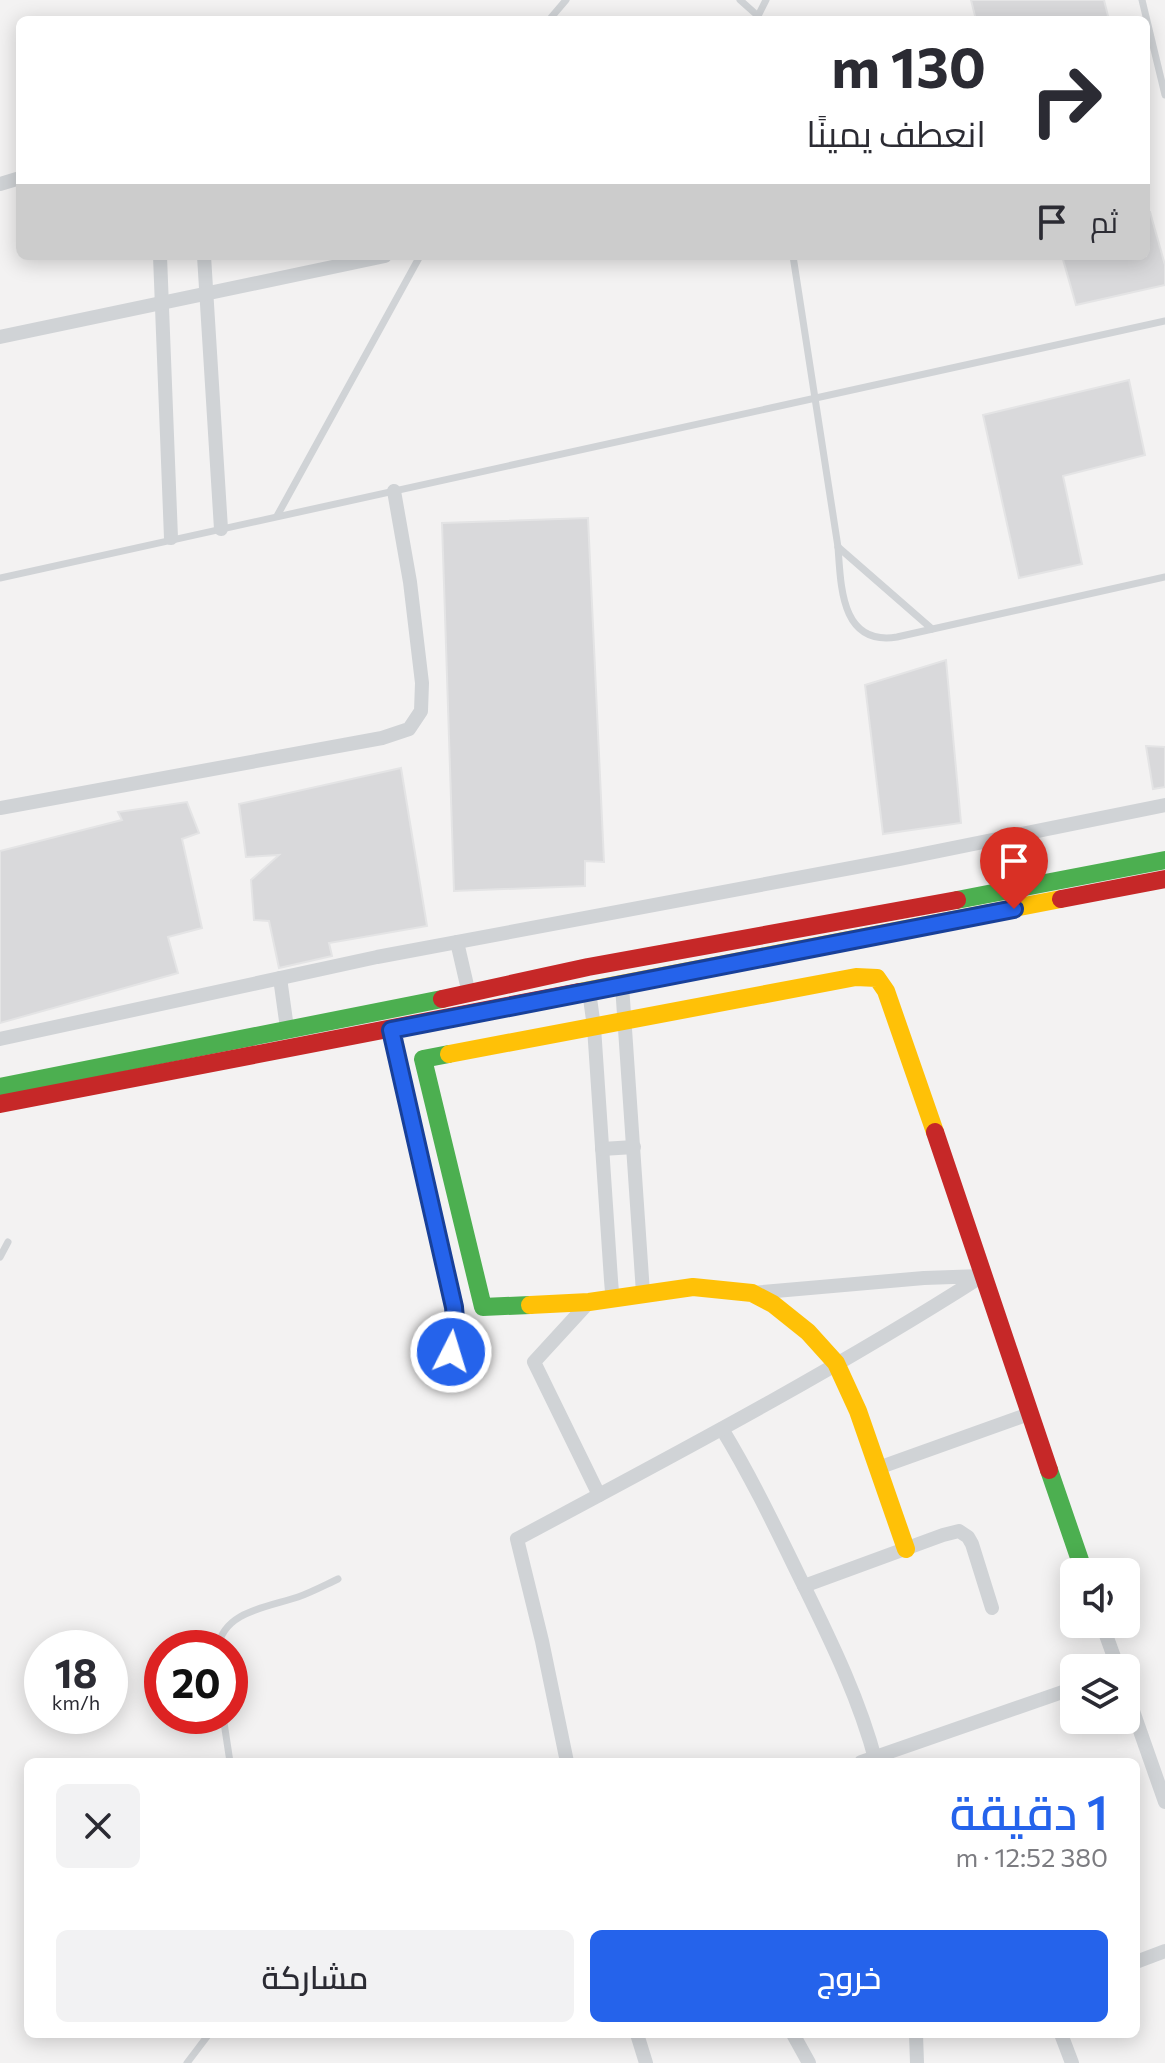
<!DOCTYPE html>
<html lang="ar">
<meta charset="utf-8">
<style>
:root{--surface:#fff;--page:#f2f2f3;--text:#2b2b33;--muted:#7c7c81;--accent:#2563eb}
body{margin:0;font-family:Commissioner,Cairo,sans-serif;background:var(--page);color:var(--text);direction:rtl;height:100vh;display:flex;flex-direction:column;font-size:30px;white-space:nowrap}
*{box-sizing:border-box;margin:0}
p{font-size:26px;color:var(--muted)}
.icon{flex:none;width:44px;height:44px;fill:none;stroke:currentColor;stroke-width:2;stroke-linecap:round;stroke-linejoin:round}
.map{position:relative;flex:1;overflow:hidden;direction:ltr}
.side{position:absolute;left:24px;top:1758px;width:1116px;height:280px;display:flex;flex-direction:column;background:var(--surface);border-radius:12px;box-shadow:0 4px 20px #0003;direction:rtl}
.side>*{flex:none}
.hud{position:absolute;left:16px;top:16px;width:1134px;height:244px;border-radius:12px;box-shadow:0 4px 20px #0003;direction:rtl;background:#fff;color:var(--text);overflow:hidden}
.fabs{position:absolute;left:1060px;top:1558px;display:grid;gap:16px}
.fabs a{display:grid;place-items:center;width:80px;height:80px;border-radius:12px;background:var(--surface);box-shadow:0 4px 20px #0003;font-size:40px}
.speed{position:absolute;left:24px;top:1630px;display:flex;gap:16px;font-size:40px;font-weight:700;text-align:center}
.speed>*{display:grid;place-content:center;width:104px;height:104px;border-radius:50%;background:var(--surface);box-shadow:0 4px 20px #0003;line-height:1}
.speed small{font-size:20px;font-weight:400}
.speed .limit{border:12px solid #d22;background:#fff;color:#111}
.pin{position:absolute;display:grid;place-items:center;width:68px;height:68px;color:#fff;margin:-82px -34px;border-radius:50% 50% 50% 0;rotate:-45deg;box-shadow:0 0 8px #0007}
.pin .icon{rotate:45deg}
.me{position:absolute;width:88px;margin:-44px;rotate:5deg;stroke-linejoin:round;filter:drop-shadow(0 0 6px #0008)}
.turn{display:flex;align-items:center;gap:28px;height:168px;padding:0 32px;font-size:36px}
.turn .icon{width:104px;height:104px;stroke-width:2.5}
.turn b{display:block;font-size:56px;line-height:68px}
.then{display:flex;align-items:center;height:76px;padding:0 32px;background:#0003;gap:16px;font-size:30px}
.round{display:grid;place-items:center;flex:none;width:84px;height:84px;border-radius:12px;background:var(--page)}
.overview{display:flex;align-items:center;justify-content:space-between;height:136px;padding:0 32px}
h1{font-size:48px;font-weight:600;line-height:60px;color:var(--accent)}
.button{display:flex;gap:16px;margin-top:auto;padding:16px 32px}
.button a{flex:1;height:92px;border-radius:12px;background:var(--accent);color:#fff;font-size:32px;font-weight:600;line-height:92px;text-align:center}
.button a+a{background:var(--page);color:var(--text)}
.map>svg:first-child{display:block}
.building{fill:#d9d9db;stroke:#e4e4e5;stroke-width:2}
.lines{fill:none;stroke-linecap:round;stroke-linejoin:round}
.lane{stroke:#d0d3d6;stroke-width:7}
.street{stroke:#d0d3d6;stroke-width:14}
.fast{stroke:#4caf50;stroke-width:18}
.slow{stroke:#ffc107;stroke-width:18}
.jam{stroke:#c62828;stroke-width:18}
.route-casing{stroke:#184099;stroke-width:20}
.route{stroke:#2563eb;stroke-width:14}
</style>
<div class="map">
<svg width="1165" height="2063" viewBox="0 0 1165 2063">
<rect width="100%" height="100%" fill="#f3f2f2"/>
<g class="building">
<polygon points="971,0 1104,0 1109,20 976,20"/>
<polygon points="1146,212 1150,212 1165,265 1165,285 1076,305 1062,256 1146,256"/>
<polygon points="1129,380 1145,455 1063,476 1082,564 1019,578 983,415"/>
<polygon points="588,518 604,862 585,861 585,886 454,891 442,523"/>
<polygon points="946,660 961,823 883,834 865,685"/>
<polygon points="1146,746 1165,747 1165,787 1153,789"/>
<polygon points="401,768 427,926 329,943 332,956 279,968 269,921 254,920 251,880 279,855 246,857 239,804"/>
<polygon points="187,802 199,833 182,839 202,928 168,937 178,973 0,1023 0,851 122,820 118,812"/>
</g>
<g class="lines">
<g class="lane">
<polyline points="740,0 758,16 759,20"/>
<polyline points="1142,0 1165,95"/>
<polyline points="758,16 766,0"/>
<polyline points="549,20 566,0"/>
<path d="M793,256l45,291c3,40 3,99 59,90l268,-60"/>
<polyline points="277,516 420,256"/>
<polyline points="838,547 932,629"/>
<polyline points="0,578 1165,321"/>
<polyline points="392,1032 456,1319 448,1364 438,1383"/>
<polyline points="0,1257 8,1242"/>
<path d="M218,1648c5,-37 51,-41 80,-51 14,-5 27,-12 40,-18"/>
<polyline points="223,1716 230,1762"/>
<polyline points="187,2063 209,2034"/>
</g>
<g class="street">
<polyline points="0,184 20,178"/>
<polyline points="160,256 171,538"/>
<polyline points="204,256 221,529"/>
<polyline points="0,337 385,256"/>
<polyline points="0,808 382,738 409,729 421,711 422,683 410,582 394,491"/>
<polyline points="457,942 469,994"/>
<polyline points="280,978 287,1028"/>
<polyline points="622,985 643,1293"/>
<polyline points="589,991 594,1027 611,1280 612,1292 617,1297"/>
<polyline points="0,1039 377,957 899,859 1165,805"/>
<polyline points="602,1149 634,1147"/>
<polyline points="589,1302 534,1362 599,1495"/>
<path d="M722,1429c31,51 56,104 82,157 28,57 56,115 72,176"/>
<polyline points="878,1468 1029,1414"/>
<polyline points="804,1586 943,1535 959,1531 968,1537 972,1544 992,1608"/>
<polyline points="1102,1624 1118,1668"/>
<polyline points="1126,1691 1165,1802"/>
<path d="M567,1762l-25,-121 -25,-102c157,-84 315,-167 465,-263l-58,2 -172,15"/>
<polyline points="861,1762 1074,1688"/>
<polyline points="1136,1962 1165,1951"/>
<polyline points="637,2034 646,2063"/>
<polyline points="793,2034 809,2063"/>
<polyline points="916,2034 917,2063"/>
<polyline points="1061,2034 1072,2063"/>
</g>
<g class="fast">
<polyline points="957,900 1165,860"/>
<polyline points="449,1054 423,1059 483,1307 530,1305"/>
<polyline points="0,1087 442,999"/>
<polyline points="1049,1470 1084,1572"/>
</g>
<g class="slow">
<polyline points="579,992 1061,899"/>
<polyline points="449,1054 856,977 877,978 886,991 935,1132"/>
<polyline points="530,1305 589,1302 693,1287 752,1293 773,1304 808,1332 836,1363 858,1411 906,1549"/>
</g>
<g class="jam">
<polyline points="1061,899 1165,879"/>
<polyline points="442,999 588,967 957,900"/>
<polyline points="0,1104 579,992"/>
<polyline points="935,1132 1049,1470"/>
</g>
</g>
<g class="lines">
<g class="route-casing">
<polyline id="route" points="451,1352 456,1331 454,1307 391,1030 1014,909"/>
</g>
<use href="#route" class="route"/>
</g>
</svg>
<div class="fabs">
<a><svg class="icon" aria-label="sound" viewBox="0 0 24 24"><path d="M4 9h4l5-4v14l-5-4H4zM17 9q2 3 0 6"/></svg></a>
<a><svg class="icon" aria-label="layers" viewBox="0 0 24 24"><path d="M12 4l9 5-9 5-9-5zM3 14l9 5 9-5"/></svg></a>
</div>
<div class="speed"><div>18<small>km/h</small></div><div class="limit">20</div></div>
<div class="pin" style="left:1014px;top:909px;background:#d93025"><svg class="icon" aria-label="arrive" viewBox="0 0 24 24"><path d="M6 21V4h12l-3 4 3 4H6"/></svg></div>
<svg class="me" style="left:451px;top:1352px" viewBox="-20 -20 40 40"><circle r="17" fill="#2563eb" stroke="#fff" stroke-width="3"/><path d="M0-11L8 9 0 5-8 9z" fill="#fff"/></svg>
<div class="hud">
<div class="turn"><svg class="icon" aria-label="right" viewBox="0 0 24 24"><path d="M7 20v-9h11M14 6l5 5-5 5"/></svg><div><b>130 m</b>انعطف يمينًا</div></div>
<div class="then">ثم<svg class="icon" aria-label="arrive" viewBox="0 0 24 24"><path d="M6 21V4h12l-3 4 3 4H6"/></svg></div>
</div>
<section class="side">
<div class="overview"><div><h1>1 دقيقة</h1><p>380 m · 12:52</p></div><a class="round"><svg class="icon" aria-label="close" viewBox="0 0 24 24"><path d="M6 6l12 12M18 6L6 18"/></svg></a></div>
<div class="button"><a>خروج</a><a>مشاركة</a></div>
</section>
</div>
